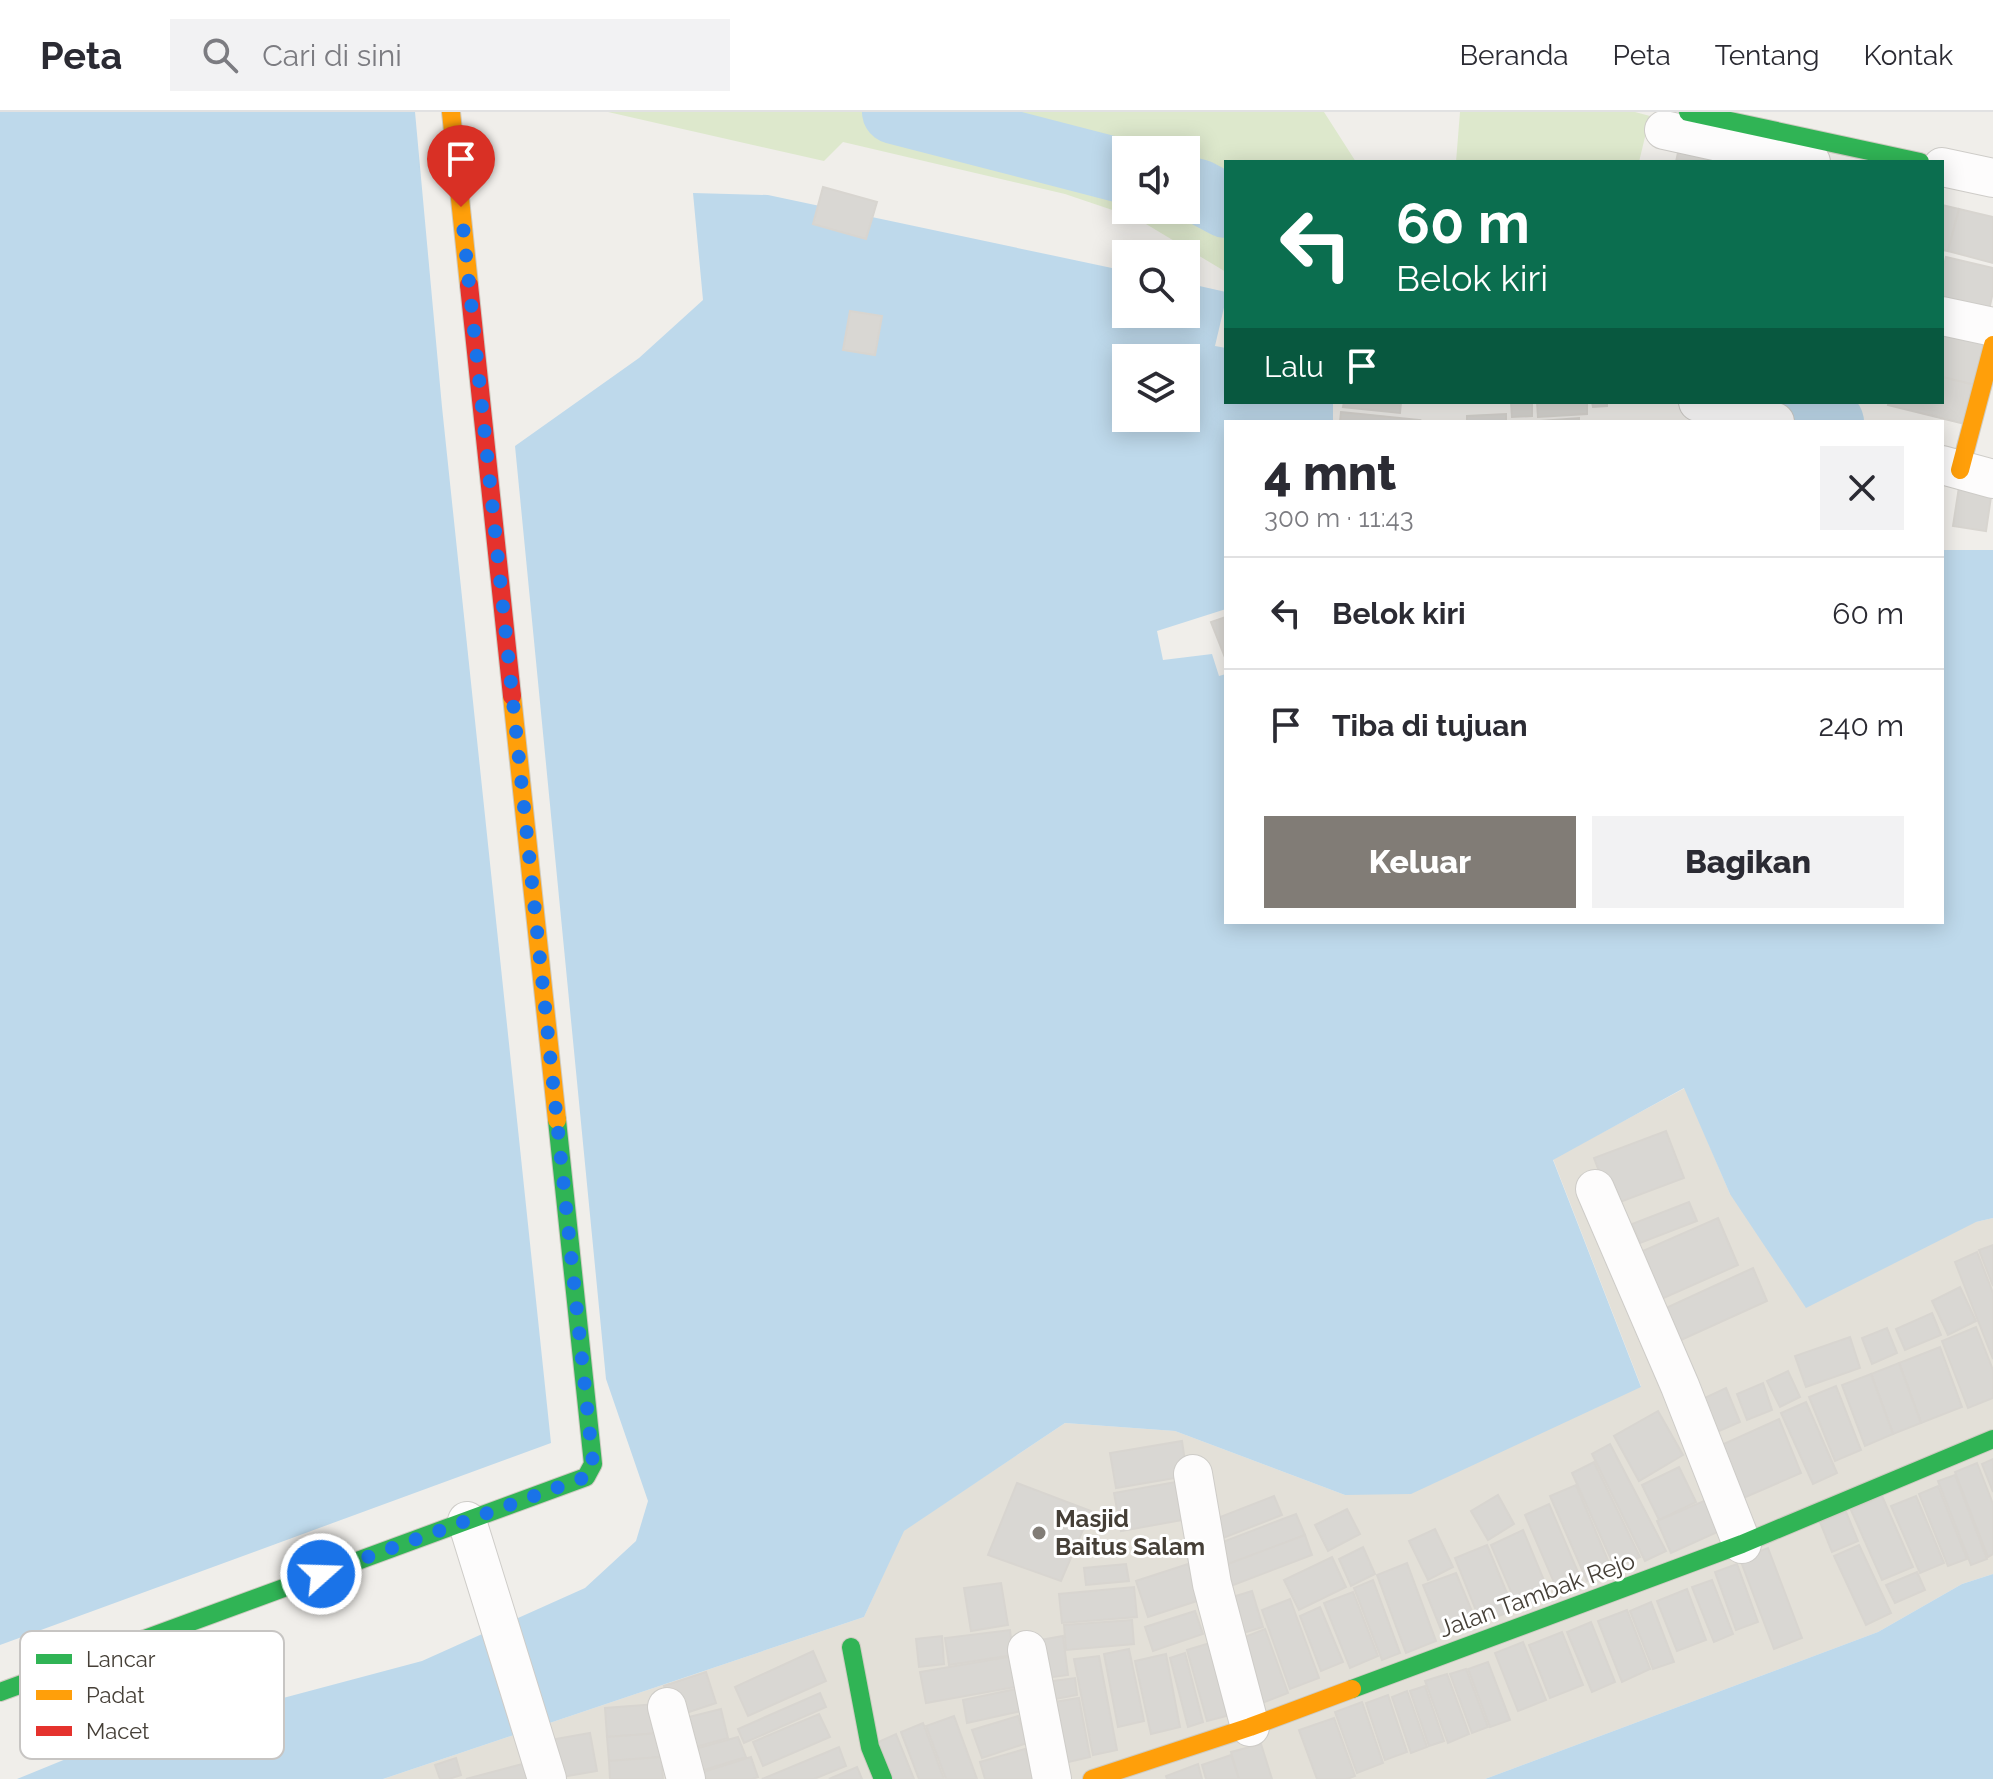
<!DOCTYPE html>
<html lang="id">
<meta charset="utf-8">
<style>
:root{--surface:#fff;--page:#f2f2f3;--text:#2b2b33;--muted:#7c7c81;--line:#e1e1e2;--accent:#817c76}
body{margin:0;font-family:Raleway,sans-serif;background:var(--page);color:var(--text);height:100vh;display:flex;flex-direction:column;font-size:30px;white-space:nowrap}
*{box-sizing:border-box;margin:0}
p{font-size:26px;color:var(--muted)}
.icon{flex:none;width:44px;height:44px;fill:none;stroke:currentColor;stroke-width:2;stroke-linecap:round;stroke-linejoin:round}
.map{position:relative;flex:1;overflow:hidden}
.sheet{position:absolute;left:1224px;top:308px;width:720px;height:504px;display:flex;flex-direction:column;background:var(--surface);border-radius:0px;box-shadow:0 4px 20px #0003}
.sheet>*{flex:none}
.guide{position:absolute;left:1224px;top:48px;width:720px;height:244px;border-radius:0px;box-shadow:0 4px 20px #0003;background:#0b6e4f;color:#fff;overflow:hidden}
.fabs{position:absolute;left:1112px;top:24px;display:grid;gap:16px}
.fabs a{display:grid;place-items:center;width:88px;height:88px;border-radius:0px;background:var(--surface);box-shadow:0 4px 20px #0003;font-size:40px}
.pin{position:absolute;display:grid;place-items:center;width:68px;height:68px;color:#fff;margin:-82px -34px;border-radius:50% 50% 50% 0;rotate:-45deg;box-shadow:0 0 8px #0007}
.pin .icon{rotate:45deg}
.me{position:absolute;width:88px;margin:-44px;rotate:70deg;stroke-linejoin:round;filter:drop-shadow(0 0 6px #0008)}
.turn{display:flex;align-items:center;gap:28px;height:168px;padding:0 40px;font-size:36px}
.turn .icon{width:104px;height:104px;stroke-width:2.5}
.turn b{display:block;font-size:56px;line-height:68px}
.then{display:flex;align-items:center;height:76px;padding:0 40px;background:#0003;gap:16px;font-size:30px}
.round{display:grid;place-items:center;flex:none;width:84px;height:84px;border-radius:0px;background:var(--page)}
.head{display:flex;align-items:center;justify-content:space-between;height:136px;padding:0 40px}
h1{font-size:48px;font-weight:800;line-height:60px}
.action{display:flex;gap:16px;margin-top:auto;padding:16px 40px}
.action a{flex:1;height:92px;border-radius:0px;background:var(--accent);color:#fff;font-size:32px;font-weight:800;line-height:92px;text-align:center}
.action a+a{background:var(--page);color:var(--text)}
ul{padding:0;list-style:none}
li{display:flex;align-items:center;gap:24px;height:112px;padding:0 40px;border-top:2px solid var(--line)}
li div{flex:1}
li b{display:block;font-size:30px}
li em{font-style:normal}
header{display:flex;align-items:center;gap:48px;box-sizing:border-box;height:112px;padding:0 40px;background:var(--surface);border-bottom:2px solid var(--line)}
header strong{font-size:38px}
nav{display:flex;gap:44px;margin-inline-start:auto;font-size:28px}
.search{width:560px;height:72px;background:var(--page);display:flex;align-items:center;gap:20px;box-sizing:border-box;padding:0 28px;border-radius:0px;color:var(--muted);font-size:30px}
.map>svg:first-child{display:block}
.residential{fill:#e3e0d8}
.green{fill:#dde8cc;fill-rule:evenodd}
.water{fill:#bed9eb;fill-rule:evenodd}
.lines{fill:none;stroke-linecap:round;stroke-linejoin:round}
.river{stroke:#bed9eb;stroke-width:64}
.building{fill:#d9d7d3;stroke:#d8d5d0;stroke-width:2}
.street-casing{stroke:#ceccc8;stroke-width:40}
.fast-casing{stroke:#cecbc1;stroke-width:20}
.slow-casing{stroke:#cecbc1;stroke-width:20}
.jam-casing{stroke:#cecbc1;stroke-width:20}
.street{stroke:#fdfcfc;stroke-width:38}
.fast{stroke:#30b455;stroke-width:18}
.slow{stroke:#ff9f0a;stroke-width:18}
.jam{stroke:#e5322d;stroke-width:18}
.route{stroke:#1a73e8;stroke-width:14;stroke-dasharray:0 25.2}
.poi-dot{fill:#817c76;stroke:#fff;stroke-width:3}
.labels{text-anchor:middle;stroke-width:6;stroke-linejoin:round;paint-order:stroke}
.poi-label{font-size:24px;font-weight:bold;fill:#453f37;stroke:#fff;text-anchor:start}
.street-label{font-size:24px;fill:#453f37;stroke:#fff}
.key{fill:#fff;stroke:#c7c5c3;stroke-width:2}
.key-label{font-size:22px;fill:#453f37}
</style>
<header>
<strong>Peta</strong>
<div class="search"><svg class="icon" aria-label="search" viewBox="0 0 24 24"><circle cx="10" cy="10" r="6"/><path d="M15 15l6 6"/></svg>Cari di sini</div>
<nav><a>Beranda</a><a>Peta</a><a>Tentang</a><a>Kontak</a></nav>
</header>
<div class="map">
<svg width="1993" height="1667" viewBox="0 0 1993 1667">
<rect width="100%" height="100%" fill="#f0eeea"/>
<polygon class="residential" points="1685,976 1730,1082 1976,1110 1993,1106 1993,1462 1962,1472 1878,1520 1485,1667 383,1667 864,1505 903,1419 1065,1311 1175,1319 1345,1383 1641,1274 1553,1047"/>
<g class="green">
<path d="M608,0h716l32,50h-130v110l-90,-54 -71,-24 -222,-52 -19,19zM1126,38h60v60h-60z"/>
<polygon points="1460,0 1635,0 1650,4 1639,50 1456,50"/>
</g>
<g class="water">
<polygon points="0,0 415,0 442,295 551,1331 0,1533"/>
<path d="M693,81l75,2 358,76v43h60v-31l40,9v7l-11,47 11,2v54h107v20h-107v187l-69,22 6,29 49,-6 7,22 7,-2v248h716v-372h51v668l-17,4 -170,86 -76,-114 -46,-106 -131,72 88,227 -230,107 -66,1 -170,-64 -110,-8 -161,108 -40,86 -481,162h-366l71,-29 334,-89 163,-73 51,-47 12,-40 -42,-122 -91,-933 124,-88 64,-58zM1126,246h60v60h-60z"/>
<polygon points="1993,1462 1993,1667 1485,1667 1878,1520 1962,1472"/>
</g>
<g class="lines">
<g class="river">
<polyline points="894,0 1126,60"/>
<polyline points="1186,76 1198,79 1226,94"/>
<polyline points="1750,290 1832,310"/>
</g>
</g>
<g class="building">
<polygon points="1680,31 1728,50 1676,50"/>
<polygon points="823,75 877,90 866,127 813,112"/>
<polygon points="1942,93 1959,97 1948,139 1942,138"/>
<polygon points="1959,97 1993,105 1993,151 1948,139"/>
<polygon points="1946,145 1993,156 1993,180 1989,198 1942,186 1942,162"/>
<polygon points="850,199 882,204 875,243 843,238"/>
<polygon points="1942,221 1986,231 1975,273 1942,265"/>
<polygon points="1942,265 1975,273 1965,312 1888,293 1889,290 1942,290"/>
<polygon points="1344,290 1401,290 1400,301 1343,295"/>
<polygon points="1511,290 1532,290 1532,304 1512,305"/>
<polygon points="1537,290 1587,290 1587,302 1538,305"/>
<polygon points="1592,290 1607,290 1607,294 1593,295"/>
<polygon points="1341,300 1420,308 1419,310 1340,310"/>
<polygon points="1506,302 1506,310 1467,310 1467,304"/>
<polygon points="1579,306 1579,310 1526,310"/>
<polygon points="1961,362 1993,371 1986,419 1953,414"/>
<polygon points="1226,505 1226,548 1211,510"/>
<polygon points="1666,1019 1684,1066 1612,1093 1594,1046"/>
<polygon points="1689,1090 1697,1109 1640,1131 1632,1112"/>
<polygon points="1718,1106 1738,1153 1657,1189 1636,1142"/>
<polygon points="1993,1133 1993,1174 1979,1138"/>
<polygon points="1977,1140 1993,1181 1993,1247 1955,1150"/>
<polygon points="1753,1156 1767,1189 1668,1234 1653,1202"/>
<polygon points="1960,1175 1976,1209 1948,1223 1932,1189"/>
<polygon points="1932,1201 1941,1223 1905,1238 1896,1217"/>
<polygon points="1976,1215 1993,1258 1993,1286 1968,1296 1942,1229"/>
<polygon points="1887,1216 1897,1241 1872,1252 1862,1226"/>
<polygon points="1850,1225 1860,1256 1806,1275 1795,1244"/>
<polygon points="1940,1235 1962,1295 1921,1311 1899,1251"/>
<polygon points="1899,1251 1921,1311 1893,1322 1871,1262"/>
<polygon points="1788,1259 1800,1285 1780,1295 1767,1269"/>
<polygon points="1871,1262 1893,1322 1865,1334 1842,1273"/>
<polygon points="1763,1271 1772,1298 1747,1308 1737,1282"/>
<polygon points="1836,1274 1861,1338 1835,1349 1809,1285"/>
<polygon points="1726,1276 1740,1310 1710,1323 1696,1290"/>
<polygon points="1806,1290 1837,1361 1813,1372 1781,1301"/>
<polygon points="1658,1299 1683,1343 1639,1369 1614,1324"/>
<polygon points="1779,1307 1801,1361 1739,1388 1717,1335"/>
<polygon points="1182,1329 1187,1364 1116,1376 1110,1341"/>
<polygon points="1610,1332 1666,1439 1645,1449 1592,1342"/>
<polygon points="1993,1347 1993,1380 1982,1352"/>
<polygon points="1594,1350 1640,1445 1615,1456 1572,1361"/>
<polygon points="1977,1351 1993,1392 1993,1442 1988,1445 1955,1360"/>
<polygon points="1679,1355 1696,1390 1659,1408 1642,1373"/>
<polygon points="1955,1363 1987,1447 1971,1453 1938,1369"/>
<polygon points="1182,1369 1188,1407 1121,1419 1114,1381"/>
<polygon points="1017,1371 1091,1399 1061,1469 988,1443"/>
<polygon points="1576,1373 1612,1458 1587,1469 1550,1384"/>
<polygon points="1938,1374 1967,1447 1948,1454 1919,1382"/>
<polygon points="1498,1383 1514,1412 1488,1428 1471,1399"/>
<polygon points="1274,1384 1282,1403 1218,1428 1210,1409"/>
<polygon points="1882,1384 1913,1455 1882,1468 1851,1398"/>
<polygon points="1916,1384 1944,1451 1920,1461 1891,1394"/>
<polygon points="1711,1386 1724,1417 1671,1441 1657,1409"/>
<polygon points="1549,1392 1583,1472 1559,1482 1525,1403"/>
<polygon points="1347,1397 1360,1422 1328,1439 1315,1413"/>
<polygon points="1846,1400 1858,1429 1832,1440 1820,1410"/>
<polygon points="1296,1402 1305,1423 1215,1457 1207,1436"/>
<polygon points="1435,1417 1453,1455 1428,1468 1409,1429"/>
<polygon points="1523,1418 1548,1478 1516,1491 1491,1433"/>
<polygon points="1305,1423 1312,1443 1223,1477 1215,1457"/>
<polygon points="1487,1433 1514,1498 1481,1511 1455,1446"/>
<polygon points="1859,1433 1891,1501 1866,1513 1834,1444"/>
<polygon points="1363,1435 1375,1462 1351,1474 1339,1447"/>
<polygon points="1768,1436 1802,1526 1774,1537 1740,1447"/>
<polygon points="1332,1445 1346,1475 1299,1498 1284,1468"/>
<polygon points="1407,1451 1436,1529 1406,1541 1377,1463"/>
<polygon points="1126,1452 1129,1469 1086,1473 1084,1456"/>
<polygon points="1188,1452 1200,1488 1148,1505 1136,1469"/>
<polygon points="1737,1452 1758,1510 1736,1518 1715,1460"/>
<polygon points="1917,1460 1925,1478 1895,1491 1886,1473"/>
<polygon points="1456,1461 1476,1509 1444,1525 1423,1473"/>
<polygon points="1373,1468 1400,1541 1382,1548 1354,1476"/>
<polygon points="1712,1468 1733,1522 1714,1530 1692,1475"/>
<polygon points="1001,1471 1008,1513 971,1519 964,1476"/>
<polygon points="1134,1475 1137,1505 1062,1511 1059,1482"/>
<polygon points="1687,1477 1706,1528 1677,1539 1657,1489"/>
<polygon points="1252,1479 1263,1515 1233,1524 1223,1488"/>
<polygon points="1353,1480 1378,1544 1350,1556 1324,1491"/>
<polygon points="1290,1487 1319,1566 1290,1577 1262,1498"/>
<polygon points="1651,1490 1674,1550 1653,1557 1630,1499"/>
<polygon points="1320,1495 1343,1550 1321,1559 1300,1504"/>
<polygon points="1627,1498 1650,1557 1622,1570 1598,1509"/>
<polygon points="1195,1499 1203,1522 1153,1539 1145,1515"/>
<polygon points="1132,1508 1134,1532 1066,1538 1064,1513"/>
<polygon points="1591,1510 1615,1570 1592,1580 1567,1520"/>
<polygon points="1265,1517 1288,1581 1254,1594 1232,1530"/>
<polygon points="1010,1518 1013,1543 949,1553 945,1526"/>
<polygon points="1562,1520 1583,1573 1550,1586 1529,1533"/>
<polygon points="942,1524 944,1552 919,1555 916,1527"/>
<polygon points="1063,1524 1068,1563 1046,1566 1040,1528"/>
<polygon points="1523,1530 1546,1588 1518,1599 1495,1541"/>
<polygon points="1210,1531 1230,1603 1207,1609 1187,1538"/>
<polygon points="1129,1537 1144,1609 1118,1615 1104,1542"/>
<polygon points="813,1539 826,1569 748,1604 735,1575"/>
<polygon points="1185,1541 1203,1610 1188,1615 1170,1546"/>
<polygon points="1166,1542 1180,1615 1151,1622 1135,1549"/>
<polygon points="1014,1544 1021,1574 926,1591 920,1560"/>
<polygon points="1099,1544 1117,1638 1093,1643 1074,1547"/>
<polygon points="1488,1550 1510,1608 1490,1615 1468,1557"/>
<polygon points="1466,1557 1488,1615 1472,1621 1450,1562"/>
<polygon points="706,1560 716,1591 674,1605 664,1574"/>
<polygon points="1447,1562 1469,1622 1448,1631 1425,1569"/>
<polygon points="1075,1566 1077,1583 1055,1587 1052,1569"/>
<polygon points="1425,1574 1444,1629 1429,1634 1410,1579"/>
<polygon points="1021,1576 1026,1598 967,1611 963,1588"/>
<polygon points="1407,1579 1427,1635 1411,1641 1392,1585"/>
<polygon points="820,1581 826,1595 744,1631 738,1617"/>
<polygon points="1388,1583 1407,1640 1385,1648 1366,1591"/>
<polygon points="1079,1586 1090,1645 1064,1651 1054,1590"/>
<polygon points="1362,1590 1383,1651 1357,1661 1335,1600"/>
<polygon points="657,1592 660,1621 607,1625 605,1596"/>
<polygon points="721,1597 728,1626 685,1638 677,1608"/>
<polygon points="819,1602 830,1625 763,1654 753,1630"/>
<polygon points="954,1604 977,1667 946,1667 926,1614"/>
<polygon points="1018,1604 1027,1631 982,1646 972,1618"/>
<polygon points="1334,1606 1355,1664 1347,1667 1317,1667 1299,1618"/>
<polygon points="923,1611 944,1667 919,1667 901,1620"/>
<polygon points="590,1621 597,1659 556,1666 550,1628"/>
<polygon points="660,1621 661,1645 609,1649 607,1625"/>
<polygon points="896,1622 914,1667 888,1667 874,1632"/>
<polygon points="738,1625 746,1645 691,1662 684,1640"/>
<polygon points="1261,1632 1272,1667 1239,1667 1231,1640"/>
<polygon points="839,1635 846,1654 814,1667 762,1667"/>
<polygon points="1025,1637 1035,1667 985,1667 980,1650"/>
<polygon points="1231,1643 1239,1667 1206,1667 1202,1653"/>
<polygon points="661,1645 663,1667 610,1667 609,1649"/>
<polygon points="751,1645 758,1665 752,1667 691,1667 690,1664"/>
<polygon points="456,1646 461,1663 449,1667 440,1667 435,1653"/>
<polygon points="530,1650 534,1667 466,1667"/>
<polygon points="1198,1652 1202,1667 1167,1667 1166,1664"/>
<polygon points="857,1655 862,1667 829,1667"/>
</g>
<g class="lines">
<g class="street-casing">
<g id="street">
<polyline points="1664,18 1811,50"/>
<polyline points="1942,55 1993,66"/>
<polyline points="1942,204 1993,215"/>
<polyline points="1698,290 1775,310"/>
<polyline points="1942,353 1993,367"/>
<polyline points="1595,1077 1680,1274 1742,1432"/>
<polyline points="1193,1362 1212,1472 1250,1615"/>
<polyline points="467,1409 547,1667"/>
<polyline points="1027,1538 1052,1667"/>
<polyline points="667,1595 686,1667"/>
</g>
</g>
<g class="fast-casing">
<g id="fast">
<polyline points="1688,0 1920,50"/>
<polyline points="851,1535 870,1635 883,1667"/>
<polyline points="1352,1577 1742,1432 1993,1327"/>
<polyline points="0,1580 586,1365 593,1352 557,1008"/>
</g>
</g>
<g class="slow-casing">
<g id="slow">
<polyline points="451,0 469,173"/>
<polyline points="1960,358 1993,233"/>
<polyline points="512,584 557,1008"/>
<polyline points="1092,1667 1250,1615 1352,1577"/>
</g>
</g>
<g class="jam-casing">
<polyline id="jam" points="469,173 512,584"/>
</g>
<use href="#street" class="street"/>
<use href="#fast" class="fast"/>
<use href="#slow" class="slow"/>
<use href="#jam" class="jam"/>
</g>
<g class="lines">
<polyline class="route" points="321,1462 586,1365 593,1352 461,95"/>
</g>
<circle class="poi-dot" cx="1039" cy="1421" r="8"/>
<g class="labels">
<g class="poi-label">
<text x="1055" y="1415">Masjid<tspan x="1055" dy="28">Baitus Salam</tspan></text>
</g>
<g class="street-label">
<text transform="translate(1537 1483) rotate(-20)" y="8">Jalan Tambak Rejo</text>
</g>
</g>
<rect x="20" y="1519" width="264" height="128" rx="12" class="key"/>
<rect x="36" y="1542" width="36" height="10" fill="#30b455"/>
<rect x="36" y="1578" width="36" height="10" fill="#ff9f0a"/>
<rect x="36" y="1614" width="36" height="10" fill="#e5322d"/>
<g class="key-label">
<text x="86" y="1555">Lancar</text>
<text x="86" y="1591">Padat</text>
<text x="86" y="1627">Macet</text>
</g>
</svg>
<div class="fabs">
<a><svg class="icon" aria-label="sound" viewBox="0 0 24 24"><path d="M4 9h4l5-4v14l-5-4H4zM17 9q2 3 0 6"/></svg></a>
<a><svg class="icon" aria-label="search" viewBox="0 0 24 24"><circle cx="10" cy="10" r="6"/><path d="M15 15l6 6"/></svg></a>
<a><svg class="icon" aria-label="layers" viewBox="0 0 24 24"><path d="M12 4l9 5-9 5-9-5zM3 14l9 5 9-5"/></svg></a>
</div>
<div class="pin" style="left:461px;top:95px;background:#d93025"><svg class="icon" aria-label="arrive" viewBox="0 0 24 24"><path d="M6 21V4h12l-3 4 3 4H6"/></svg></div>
<svg class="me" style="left:321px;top:1462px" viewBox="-20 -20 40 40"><circle r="17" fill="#1a73e8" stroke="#fff" stroke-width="3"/><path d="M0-11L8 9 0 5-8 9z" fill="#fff"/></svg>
<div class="guide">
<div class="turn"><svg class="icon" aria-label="left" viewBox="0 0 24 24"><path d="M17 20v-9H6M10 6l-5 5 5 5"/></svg><div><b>60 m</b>Belok kiri</div></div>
<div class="then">Lalu<svg class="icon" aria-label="arrive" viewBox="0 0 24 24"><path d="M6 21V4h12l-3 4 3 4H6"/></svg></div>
</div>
<section class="sheet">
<div class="head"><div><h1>4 mnt</h1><p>300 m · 11:43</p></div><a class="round"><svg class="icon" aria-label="close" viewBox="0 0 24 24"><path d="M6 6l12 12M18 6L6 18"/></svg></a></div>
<ul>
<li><svg class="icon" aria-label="left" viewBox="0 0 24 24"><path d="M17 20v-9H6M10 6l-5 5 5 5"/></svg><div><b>Belok kiri</b></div><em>60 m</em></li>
<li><svg class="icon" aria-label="arrive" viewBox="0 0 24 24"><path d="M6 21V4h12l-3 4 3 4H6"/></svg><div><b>Tiba di tujuan</b></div><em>240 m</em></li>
</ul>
<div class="action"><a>Keluar</a><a>Bagikan</a></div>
</section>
</div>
